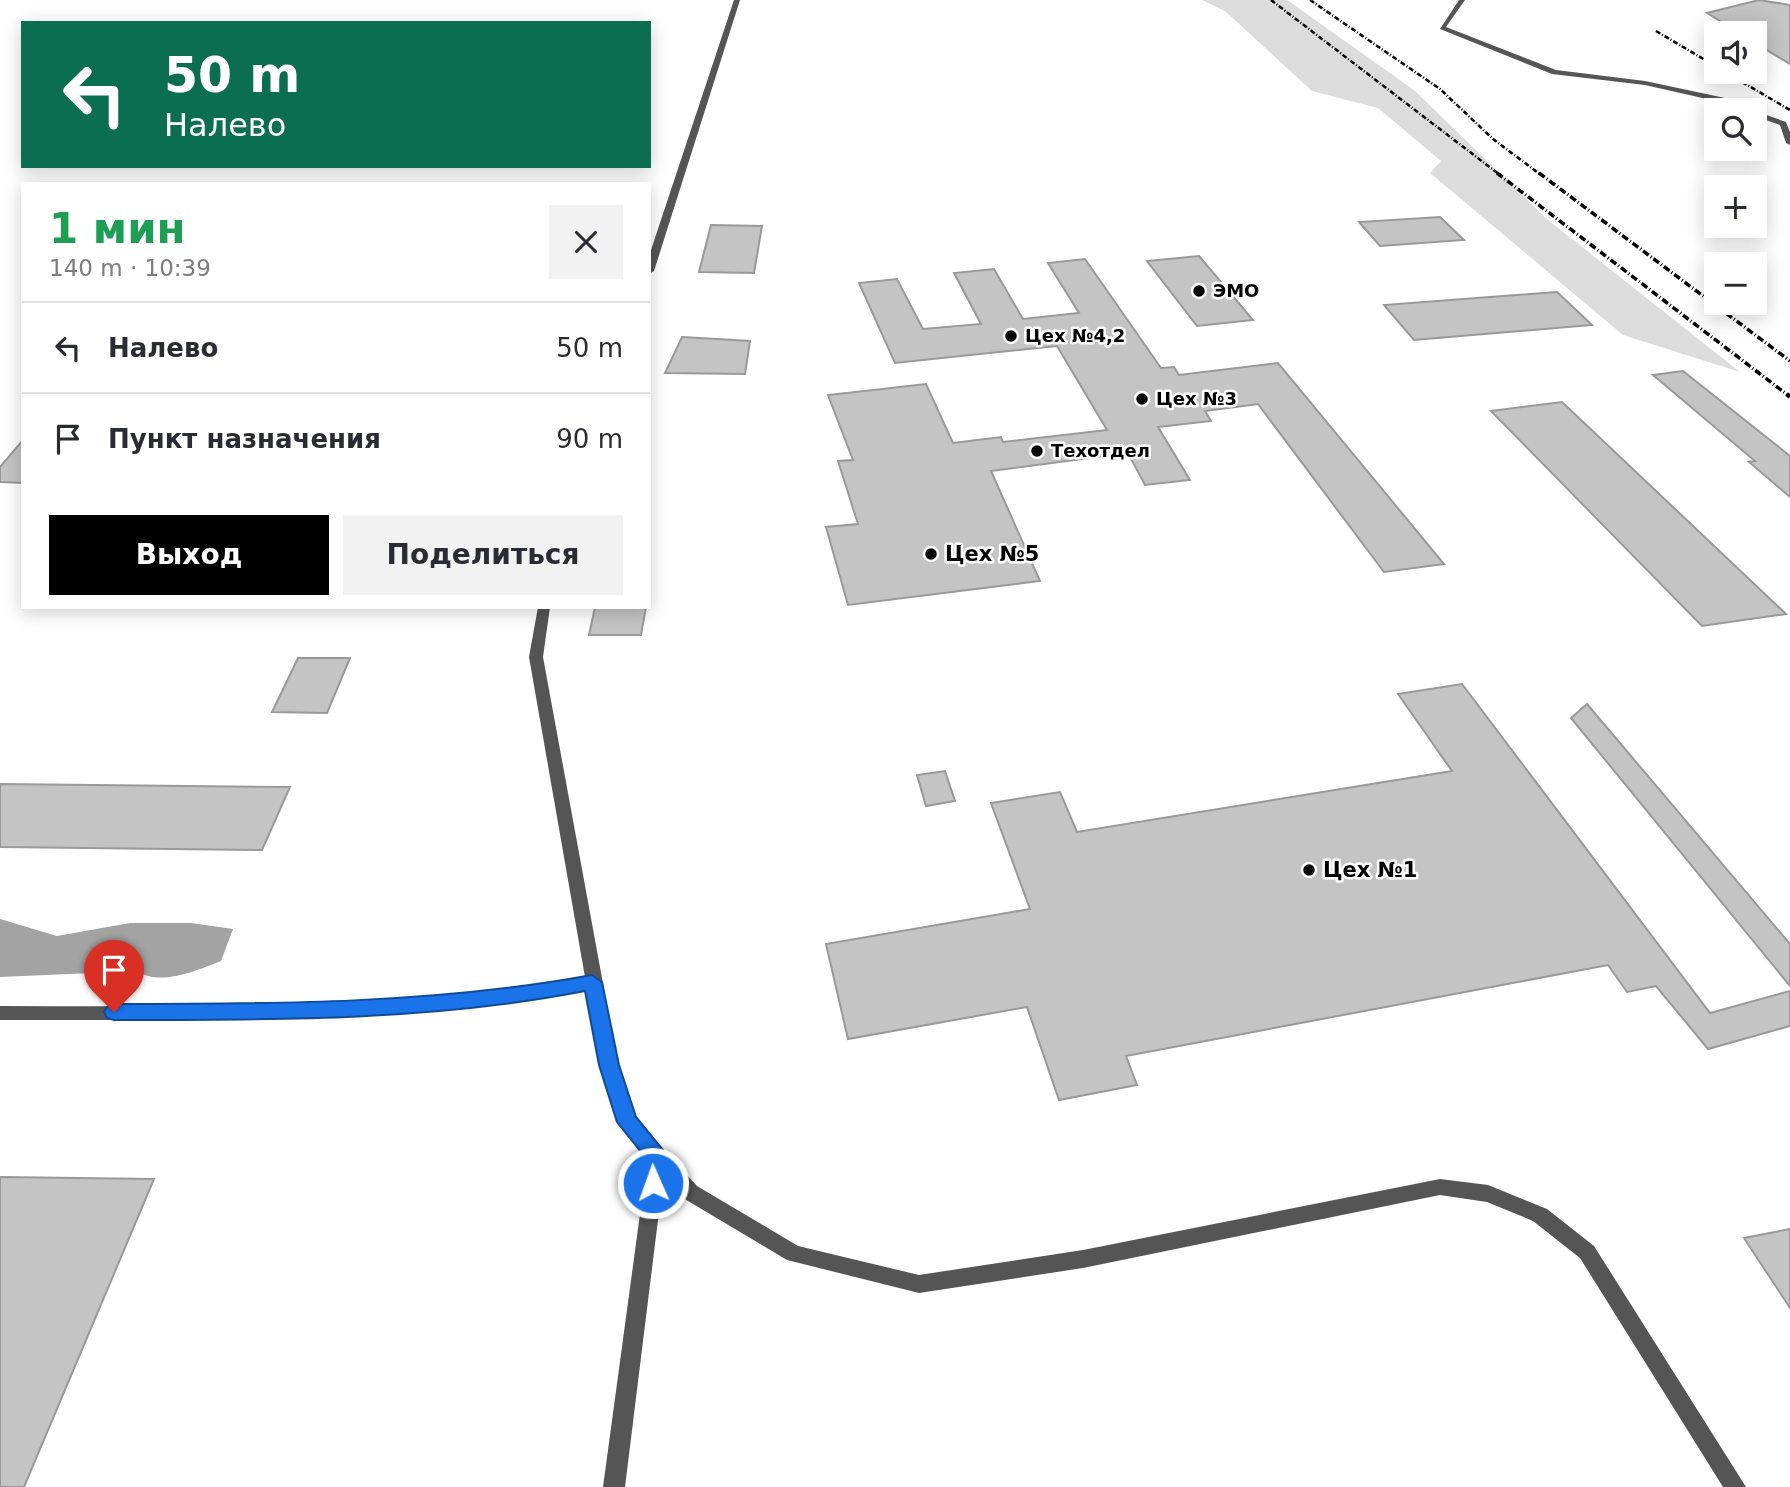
<!DOCTYPE html>
<html lang="ru">
<meta charset="utf-8">
<style>
:root{--surface:#fff;--page:#f2f2f3;--text:#2b2b33;--muted:#7c7c81;--line:#e1e1e2;--accent:#000}
body{margin:0;font-family:"DejaVu Sans",sans-serif;background:var(--page);color:var(--text);height:100vh;display:flex;flex-direction:column;font-size:26px;white-space:nowrap}
*{box-sizing:border-box;margin:0}
p{font-size:23px;color:var(--muted)}
.icon{flex:none;width:38px;height:38px;fill:none;stroke:currentColor;stroke-width:2;stroke-linecap:round;stroke-linejoin:round}
.map{position:relative;flex:1;overflow:hidden}
.side{position:absolute;left:21px;top:182px;width:630px;height:427px;display:flex;flex-direction:column;background:var(--surface);border-radius:0px;box-shadow:0 4px 18px #0003}
.side>*{flex:none}
.top-card{position:absolute;left:21px;top:21px;width:630px;height:147px;border-radius:0px;box-shadow:0 4px 18px #0003;background:#0b6e4f;color:#fff;overflow:hidden}
.tools{position:absolute;left:1704px;top:21px;display:grid;gap:14px}
.tools a{display:grid;place-items:center;width:63px;height:63px;border-radius:0px;background:var(--surface);box-shadow:0 4px 18px #0003;font-size:35px}
.pin{position:absolute;display:grid;place-items:center;width:60px;height:60px;color:#fff;margin:-72px -30px;border-radius:50% 50% 50% 0;rotate:-45deg;box-shadow:0 0 7px #0007}
.pin .icon{rotate:45deg}
.me{position:absolute;width:77px;margin:-38px;rotate:358deg;stroke-linejoin:round;filter:drop-shadow(0 0 5px #0008)}
.turn{display:flex;align-items:center;gap:24px;height:147px;padding:0 28px;font-size:32px}
.turn .icon{width:91px;height:91px;stroke-width:2.5}
.turn b{display:block;font-size:49px;line-height:60px}
.round{display:grid;place-items:center;flex:none;width:74px;height:74px;border-radius:0px;background:var(--page)}
.headline{display:flex;align-items:center;justify-content:space-between;height:119px;padding:0 28px}
h1{font-size:42px;font-weight:800;line-height:52px;color:#1e9e55}
.action{display:flex;gap:14px;margin-top:auto;padding:14px 28px}
.action a{flex:1;height:80px;border-radius:0px;background:var(--accent);color:#fff;font-size:28px;font-weight:800;line-height:80px;text-align:center}
.action a+a{background:var(--page);color:var(--text)}
ul{padding:0;list-style:none}
li{display:flex;align-items:center;gap:21px;height:91px;padding:0 28px;border-top:2px solid var(--line)}
li div{flex:1}
li b{display:block;font-size:26px}
li em{font-style:normal}
.map>svg:first-child{display:block}
.green{fill:#dcdcdc}
.water{fill:#a3a3a3}
.building{fill:#c4c4c4;stroke:#999;stroke-width:2}
.lines{fill:none;stroke-linecap:round;stroke-linejoin:round}
.lane{fill:#555;fill-rule:evenodd}
.street{fill:#555;fill-rule:evenodd}
.rail-far2{stroke:#000;stroke-width:2.5;stroke-dasharray:5 2 1 2;stroke-linecap:butt}
.rail-far1{stroke:#000;stroke-width:3.5;stroke-dasharray:7 2.5 1 2.5;stroke-linecap:butt}
.rail{stroke:#000;stroke-width:4.5;stroke-dasharray:9 2.5 2 2.5;stroke-linecap:butt}
.route{fill:#1a73e8;stroke:#114b97;stroke-width:2}
.poi-dot{fill:#000;stroke:#fff;stroke-width:2.5}
.labels{text-anchor:middle;stroke-width:5;stroke-linejoin:round;paint-order:stroke}
.far-poi-label{font-size:18px;font-weight:bold;fill:#000;stroke:#fff;text-anchor:start}
.poi-label{font-size:21px;font-weight:bold;fill:#000;stroke:#fff;text-anchor:start}
</style>
<div class="map">
<svg width="1790" height="1487" viewBox="0 0 1790 1487">
<rect width="100%" height="100%" fill="#fff"/>
<polygon class="green" points="1202,0 1287,0 1414,90 1548,220 1740,372 1623,335 1430,173 1441,161 1378,108 1312,91 1225,11"/>
<path class="water" d="M0,919l57,17 73,-13h61l42,6 -12,32c-23,9 -62,26 -83,10l-138,6z"/>
<g class="building">
<polygon points="1759,0 1790,5 1790,64 1755,43 1755,33 1740,33 1707,13"/>
<polygon points="1440,217 1464,240 1380,246 1359,222"/>
<polygon points="711,225 762,226 754,273 699,272"/>
<polygon points="1199,256 1253,320 1197,326 1147,261"/>
<polygon points="1085,259 1161,368 1174,367 1179,375 1278,363 1444,564 1384,572 1258,404 1205,411 1211,421 1158,427 1190,480 1145,485 1128,453 991,471 1040,581 848,605 826,527 858,524 838,461 853,460 828,395 926,384 953,443 1001,437 1003,442 1107,430 1057,346 895,363 859,283 897,279 923,329 981,324 954,273 994,269 1023,319 1079,313 1048,263"/>
<polygon points="1557,292 1592,325 1414,340 1384,305"/>
<polygon points="682,337 750,341 745,374 665,373"/>
<polygon points="1683,371 1790,456 1790,497 1749,462 1755,461 1653,375"/>
<polygon points="1562,402 1786,614 1702,626 1491,411"/>
<polygon points="23,440 23,483 0,482 0,467"/>
<polygon points="595,607 646,607 641,635 589,635"/>
<polygon points="298,658 350,658 327,713 272,712"/>
<polygon points="1462,684 1710,1013 1790,991 1790,1026 1708,1049 1656,986 1627,992 1608,965 1126,1056 1137,1085 1059,1100 1027,1007 848,1039 826,944 1030,909 991,803 1060,792 1077,832 1452,771 1398,694"/>
<polygon points="1587,704 1790,944 1790,986 1571,718"/>
<polygon points="945,771 955,801 926,806 917,775"/>
<polygon points="0,784 290,787 262,850 0,847"/>
<polygon points="0,1177 154,1179 24,1487 0,1487"/>
<polygon points="1790,1229 1790,1308 1744,1238"/>
</g>
<g class="lines">
<g class="lane">
<polygon points="734,0 740,0 654,271 649,274 649,256"/>
<polygon points="1459,0 1465,0 1446,27 1556,70 1645,81 1725,98 1752,110 1742,110 1720,102 1645,85 1552,74 1440,29"/>
<polygon points="1755,111 1786,122 1790,132 1790,145 1786,143 1780,125 1755,116"/>
<path d="M538,607h12l-7,50 75,408 17,53 62,68 101,60 121,29 164,-25 357,-71 48,6 59,24 47,37 152,241h-23l-143,-229 -47,-37 -46,-19 -47,-7 -357,73 -164,25 -132,-33 -104,-62 -65,-76 -18,-57 -13,-75c-197,32 -389,30 -587,30v-14c196,1 391,2 585,-29l-56,-320z"/>
</g>
<polygon class="street" points="657,1147 663,1149 666,1155 625,1487 603,1487 648,1155 651,1149"/>
<g class="rail-far2">
<polyline points="1271,0 1500,175"/>
<polyline points="1310,0 1440,89 1493,139 1541,175"/>
<polyline points="1656,31 1717,67"/>
<polyline points="1725,72 1790,110"/>
</g>
<g class="rail-far1">
<polyline points="1497,173 1789,396"/>
<polyline points="1539,173 1790,361"/>
</g>
<polyline class="rail" points="1787,394 1790,397"/>
</g>
<path class="route" d="M592,975l10,7 17,83 17,52 31,38 -7,35 -7,2 -7,-2 -4,-7 4,-25 -29,-36 -18,-57 -14,-74c-155,30 -314,29 -471,29l-7,-2 -3,-6 3,-5 7,-3c160,0 320,0 478,-29z"/>
<g class="poi-dot">
<circle cx="1199" cy="291" r="7"/>
<circle cx="1011" cy="336" r="7"/>
<circle cx="1142" cy="399" r="7"/>
<circle cx="1037" cy="451" r="7"/>
<circle cx="931" cy="554" r="7"/>
<circle cx="1309" cy="870" r="7"/>
</g>
<g class="labels">
<g class="far-poi-label">
<text x="1213" y="297">ЭМО</text>
<text x="1025" y="342">Цех №4,2</text>
<text x="1156" y="405">Цех №3</text>
<text x="1051" y="457">Техотдел</text>
</g>
<g class="poi-label">
<text x="945" y="561">Цех №5</text>
<text x="1323" y="877">Цех №1</text>
</g>
</g>
</svg>
<div class="tools">
<a><svg class="icon" aria-label="sound" viewBox="0 0 24 24"><path d="M4 9h4l5-4v14l-5-4H4zM17 9q2 3 0 6"/></svg></a>
<a><svg class="icon" aria-label="search" viewBox="0 0 24 24"><circle cx="10" cy="10" r="6"/><path d="M15 15l6 6"/></svg></a>
<a>+</a>
<a>−</a>
</div>
<div class="pin" style="left:114px;top:1012px;background:#d93025"><svg class="icon" aria-label="arrive" viewBox="0 0 24 24"><path d="M6 21V4h12l-3 4 3 4H6"/></svg></div>
<svg class="me" style="left:653px;top:1183px" viewBox="-20 -20 40 40"><circle r="17" fill="#1a73e8" stroke="#fff" stroke-width="3"/><path d="M0-11L8 9 0 5-8 9z" fill="#fff"/></svg>
<div class="top-card">
<div class="turn"><svg class="icon" aria-label="left" viewBox="0 0 24 24"><path d="M17 20v-9H6M10 6l-5 5 5 5"/></svg><div><b>50 m</b>Налево</div></div>
</div>
<section class="side">
<div class="headline"><div><h1>1 мин</h1><p>140 m · 10:39</p></div><a class="round"><svg class="icon" aria-label="close" viewBox="0 0 24 24"><path d="M6 6l12 12M18 6L6 18"/></svg></a></div>
<ul>
<li><svg class="icon" aria-label="left" viewBox="0 0 24 24"><path d="M17 20v-9H6M10 6l-5 5 5 5"/></svg><div><b>Налево</b></div><em>50 m</em></li>
<li><svg class="icon" aria-label="arrive" viewBox="0 0 24 24"><path d="M6 21V4h12l-3 4 3 4H6"/></svg><div><b>Пункт назначения</b></div><em>90 m</em></li>
</ul>
<div class="action"><a>Выход</a><a>Поделиться</a></div>
</section>
</div>
